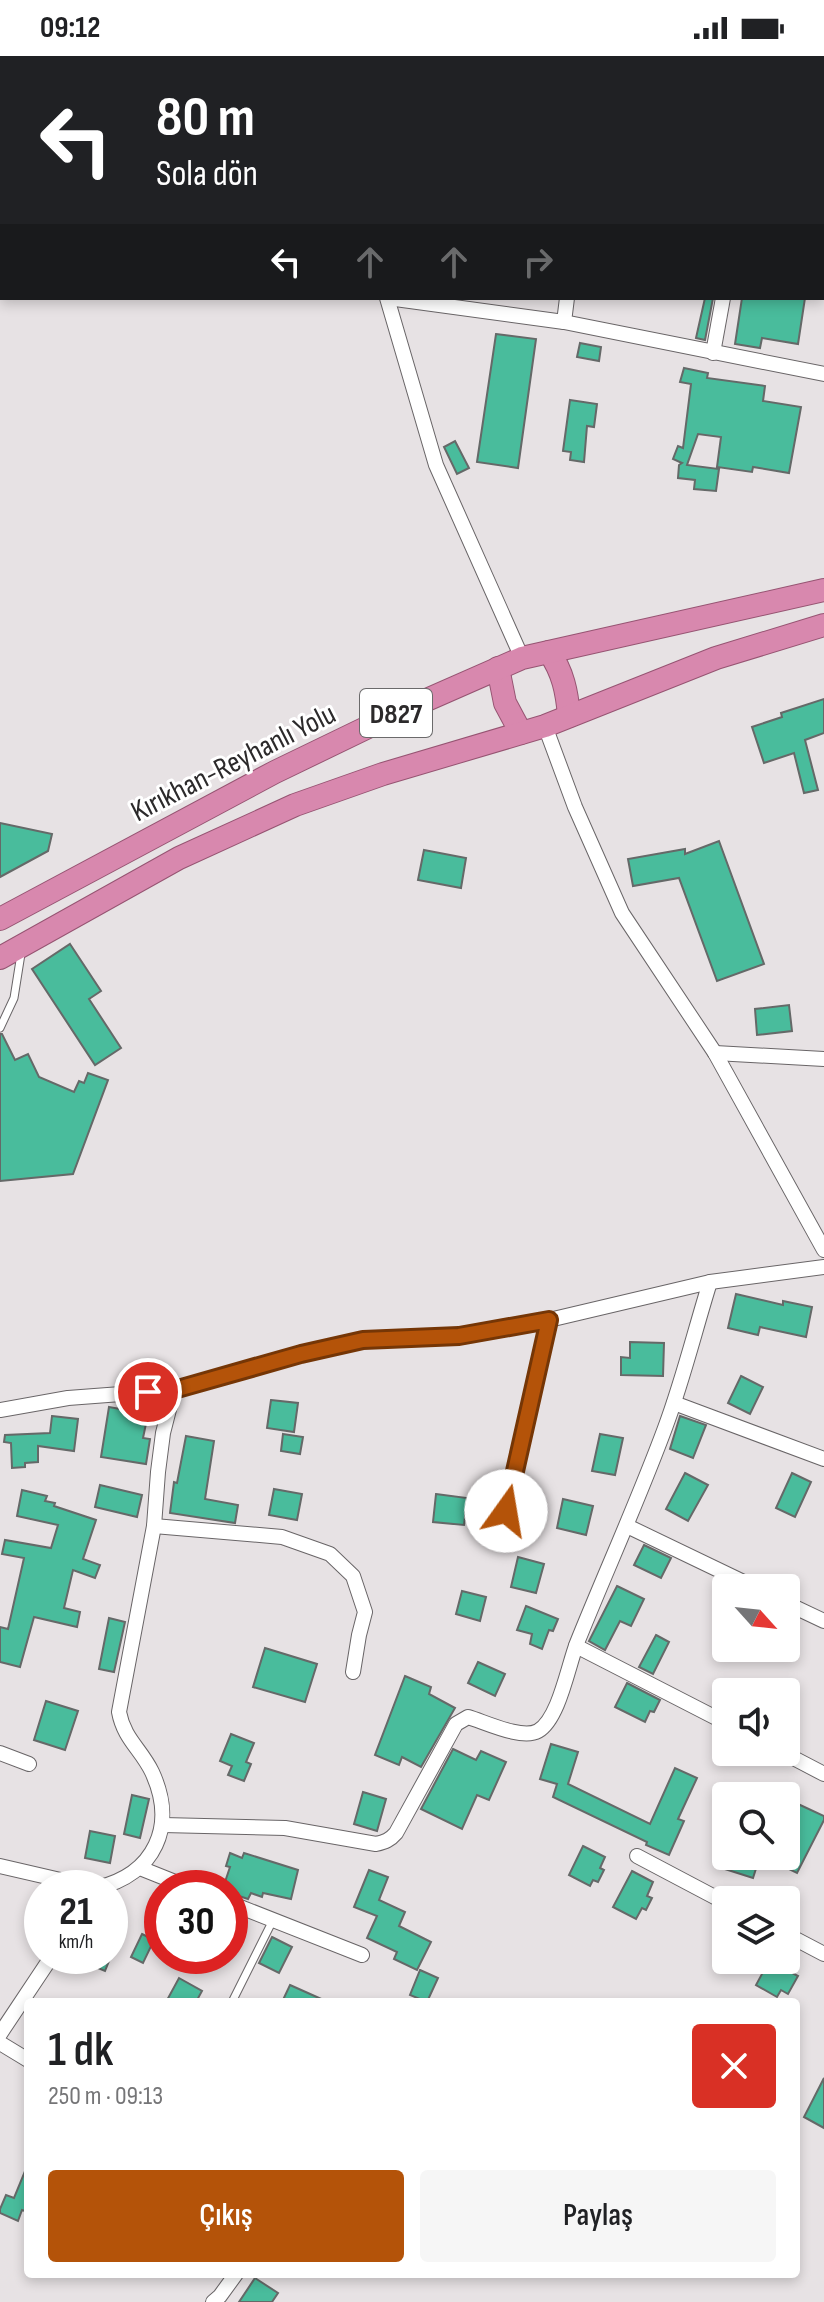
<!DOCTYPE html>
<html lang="tr">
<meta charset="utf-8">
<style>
:root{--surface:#fff;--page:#f6f6f6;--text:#202124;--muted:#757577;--accent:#b45309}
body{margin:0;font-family:"Sofia Sans Condensed",sans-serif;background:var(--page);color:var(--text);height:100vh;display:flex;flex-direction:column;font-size:30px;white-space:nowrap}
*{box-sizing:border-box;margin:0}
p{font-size:26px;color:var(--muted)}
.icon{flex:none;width:44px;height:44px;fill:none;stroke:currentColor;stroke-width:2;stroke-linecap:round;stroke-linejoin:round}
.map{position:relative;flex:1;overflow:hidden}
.details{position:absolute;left:24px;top:1942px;width:776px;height:280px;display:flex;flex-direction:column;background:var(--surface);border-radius:8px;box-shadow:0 4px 12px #0003}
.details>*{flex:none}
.guide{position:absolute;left:0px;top:0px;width:824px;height:244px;box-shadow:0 4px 12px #0003;background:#202124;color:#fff;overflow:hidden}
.needle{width:52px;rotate:117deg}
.buttons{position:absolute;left:712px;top:1518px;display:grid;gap:16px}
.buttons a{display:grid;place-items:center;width:88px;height:88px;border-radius:8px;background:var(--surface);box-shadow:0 4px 12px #0003;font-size:40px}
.speed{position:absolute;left:24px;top:1814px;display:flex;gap:16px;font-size:40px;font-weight:700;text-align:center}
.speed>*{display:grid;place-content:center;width:104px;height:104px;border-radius:50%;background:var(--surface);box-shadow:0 4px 12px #0003;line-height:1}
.speed small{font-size:20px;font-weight:400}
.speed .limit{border:12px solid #d22;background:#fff;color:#111}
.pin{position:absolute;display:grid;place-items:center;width:68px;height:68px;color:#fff;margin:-34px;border:4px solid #fff;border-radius:50%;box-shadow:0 2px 8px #0007}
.me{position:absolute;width:88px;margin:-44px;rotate:13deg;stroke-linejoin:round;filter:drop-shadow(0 0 6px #0008)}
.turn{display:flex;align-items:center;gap:28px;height:168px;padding:0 24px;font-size:36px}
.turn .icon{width:104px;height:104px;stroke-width:2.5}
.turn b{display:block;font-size:56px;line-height:68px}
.lanes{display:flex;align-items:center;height:76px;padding:0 24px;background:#0003;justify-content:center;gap:40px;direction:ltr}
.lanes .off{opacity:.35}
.round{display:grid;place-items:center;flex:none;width:84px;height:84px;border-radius:8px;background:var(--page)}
.head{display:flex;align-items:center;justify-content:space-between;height:136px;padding:0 24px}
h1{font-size:48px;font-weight:600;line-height:60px}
.primary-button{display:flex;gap:16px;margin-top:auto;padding:16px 24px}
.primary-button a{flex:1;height:92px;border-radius:8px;background:var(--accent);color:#fff;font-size:32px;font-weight:600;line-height:92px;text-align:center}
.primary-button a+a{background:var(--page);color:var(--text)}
.status{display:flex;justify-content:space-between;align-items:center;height:56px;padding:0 40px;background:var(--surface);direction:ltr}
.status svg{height:22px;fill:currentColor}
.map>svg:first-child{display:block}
.building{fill:#49bc9c;stroke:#656968;stroke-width:2}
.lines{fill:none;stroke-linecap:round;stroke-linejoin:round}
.service-casing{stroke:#696567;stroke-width:9}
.minor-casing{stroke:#696567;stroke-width:16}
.trunk-casing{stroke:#965472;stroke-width:24}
.service{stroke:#fff;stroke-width:7}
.minor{stroke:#fff;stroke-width:14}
.trunk{stroke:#d888ae;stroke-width:22}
.route-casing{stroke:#753606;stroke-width:20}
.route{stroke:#b45309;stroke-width:14}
.labels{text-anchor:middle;stroke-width:6;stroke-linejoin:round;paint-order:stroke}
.shield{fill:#fff;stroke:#6b6a6b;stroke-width:2}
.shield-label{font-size:28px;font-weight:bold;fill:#2c2a2b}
.street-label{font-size:30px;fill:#2c2a2b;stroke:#fff}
</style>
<div class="status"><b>09:12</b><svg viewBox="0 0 49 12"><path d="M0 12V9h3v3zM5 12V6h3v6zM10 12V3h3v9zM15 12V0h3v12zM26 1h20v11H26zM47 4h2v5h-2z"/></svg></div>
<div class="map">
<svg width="824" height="2246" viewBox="0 0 824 2246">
<rect width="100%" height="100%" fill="#e7e2e4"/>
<g class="building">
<polygon points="705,242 713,242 705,284 696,282"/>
<polygon points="742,242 805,242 798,288 762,282 760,292 735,288"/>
<polygon points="496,278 536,283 518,412 477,406"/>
<polygon points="580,287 601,291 599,305 577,301"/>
<polygon points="684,312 708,317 707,322 765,330 763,345 801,351 789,417 753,411 752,416 717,411 721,381 698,378 687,409 719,413 716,435 694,433 695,424 678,422 679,409 682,407 673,403 678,390 683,392 691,328 680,326"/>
<polygon points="570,344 597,348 594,371 587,370 584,406 570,404 571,396 563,395"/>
<polygon points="455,385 469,412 457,418 444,391"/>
<polygon points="824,643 824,677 805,684 818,734 804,737 794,697 764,707 752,671 782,661 781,657"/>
<polygon points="0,767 52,778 48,795 0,821"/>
<polygon points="719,785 764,908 717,925 679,822 633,830 628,803 685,793 685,798"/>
<polygon points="424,794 466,802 461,832 418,824"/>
<polygon points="70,888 101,935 89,943 121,992 95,1009 32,913"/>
<polygon points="789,949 792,975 757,979 755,953"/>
<polygon points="0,978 2,978 15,1004 28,998 39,1021 74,1036 79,1025 84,1027 88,1017 108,1024 73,1118 0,1125"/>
<polygon points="736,1238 783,1249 783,1245 812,1251 806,1281 760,1271 758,1279 728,1272"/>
<polygon points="630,1286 664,1287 663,1320 621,1319 621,1301 630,1302"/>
<polygon points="741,1320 763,1331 750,1358 728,1347"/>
<polygon points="271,1344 298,1347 294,1376 267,1372"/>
<polygon points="109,1351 148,1358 143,1382 150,1383 146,1408 101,1401"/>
<polygon points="52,1360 78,1363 74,1395 38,1390 38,1406 25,1407 25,1411 12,1412 11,1387 4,1386 5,1379 50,1377"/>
<polygon points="680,1360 706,1369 693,1402 670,1393"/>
<polygon points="283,1378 303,1381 300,1398 281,1395"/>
<polygon points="600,1378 623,1382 615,1419 592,1415"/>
<polygon points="186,1380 214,1385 205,1443 238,1449 235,1467 170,1457 174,1426 177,1427"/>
<polygon points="685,1417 708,1429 688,1465 666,1453"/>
<polygon points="792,1417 811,1426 795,1461 776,1452"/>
<polygon points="100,1429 142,1439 137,1461 95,1451"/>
<polygon points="274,1433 302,1438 297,1464 269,1459"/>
<polygon points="22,1434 47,1440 45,1445 55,1447 54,1450 96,1464 83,1503 100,1509 95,1522 73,1514 64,1552 80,1556 77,1571 34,1561 20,1611 0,1606 0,1571 8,1573 24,1502 2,1498 5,1484 51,1492 58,1469 17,1460"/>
<polygon points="436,1438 467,1442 464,1469 433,1466"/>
<polygon points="563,1443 593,1450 586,1479 557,1472"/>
<polygon points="644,1489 671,1502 661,1522 634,1509"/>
<polygon points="518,1501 544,1508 536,1537 511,1531"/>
<polygon points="617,1530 644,1543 631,1570 620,1565 605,1594 589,1585"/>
<polygon points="462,1535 486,1541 480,1565 456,1558"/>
<polygon points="526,1550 558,1563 553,1575 549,1574 542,1593 530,1588 532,1578 517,1574"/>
<polygon points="109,1562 125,1566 114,1616 99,1613"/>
<polygon points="656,1579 669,1586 653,1618 639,1611"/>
<polygon points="265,1592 317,1608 305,1646 253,1631"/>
<polygon points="478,1606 505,1618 495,1640 468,1627"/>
<polygon points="405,1620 431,1631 429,1638 455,1652 421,1711 402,1701 399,1709 375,1699"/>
<polygon points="627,1627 660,1644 654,1656 650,1655 645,1666 615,1651"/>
<polygon points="46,1645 78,1655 65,1694 34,1684"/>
<polygon points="231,1678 254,1687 246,1706 251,1708 244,1725 228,1719 232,1710 220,1705"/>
<polygon points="551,1688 578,1696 568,1728 650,1768 675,1712 697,1722 678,1763 684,1765 669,1799 646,1789 647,1786 553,1741 557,1728 540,1723"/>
<polygon points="453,1693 476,1704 481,1695 506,1706 489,1744 477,1739 462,1773 421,1753"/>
<polygon points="363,1736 386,1743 377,1775 354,1768"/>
<polygon points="132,1739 149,1743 140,1782 124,1778"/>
<polygon points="798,1748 824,1760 824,1764 797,1817 762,1800 786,1800 786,1775"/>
<polygon points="90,1775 115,1780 110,1807 85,1802"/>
<polygon points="583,1790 605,1801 600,1812 604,1814 598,1826 593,1824 590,1830 569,1819"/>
<polygon points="230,1797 242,1802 244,1797 298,1814 291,1843 263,1837 262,1841 251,1837 248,1843 230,1837 230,1832 223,1832 230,1811 226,1810"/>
<polygon points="729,1800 760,1800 753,1822 725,1813"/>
<polygon points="369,1814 388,1821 379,1844 405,1856 399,1870 431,1886 417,1914 394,1903 397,1896 367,1882 377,1860 354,1851"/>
<polygon points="632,1815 653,1826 647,1840 652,1842 646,1854 642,1852 636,1863 613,1851"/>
<polygon points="142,1878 154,1884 143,1907 131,1901"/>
<polygon points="272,1881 292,1891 279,1917 259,1907"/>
<polygon points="69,1900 111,1900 105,1915"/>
<polygon points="769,1905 798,1920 788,1938 781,1934 777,1941 756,1929"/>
<polygon points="420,1914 438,1922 427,1946 410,1939"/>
<polygon points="179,1922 202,1935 196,1946 166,1946"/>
<polygon points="290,1929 328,1946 282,1946"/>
<polygon points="824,2022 824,2072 804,2061"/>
<polygon points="28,2108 28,2156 22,2154 18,2165 0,2157 0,2153 6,2139 14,2142"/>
<polygon points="255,2222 278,2237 272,2246 239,2246"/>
</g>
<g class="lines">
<g class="service-casing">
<g id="service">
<polyline points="0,972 14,942 21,898"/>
<polyline points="232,1946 273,1864"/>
</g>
</g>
<g class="minor-casing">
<g id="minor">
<polyline points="212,0 213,2"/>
<polyline points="431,2 432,0"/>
<polyline points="601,2 601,0"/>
<polyline points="766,2 767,0"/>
<polyline points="387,242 436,409 522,602"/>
<polyline points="388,242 564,266 824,318"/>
<polyline points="564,266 567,242"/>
<polyline points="713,297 723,242"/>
<polyline points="545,670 575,751 622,857 715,997 824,1194"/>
<polyline points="715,997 824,1003"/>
<polyline points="674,1347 824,1403"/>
<polyline points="0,1354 68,1342 174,1334 301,1298 363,1284 459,1280 549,1264 710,1226 824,1211"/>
<polyline points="506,1455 549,1264"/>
<polyline points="154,1470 282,1481 330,1498 353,1520 365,1556 359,1579 353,1616"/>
<polyline points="627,1470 756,1532"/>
<polyline points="786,1547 824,1565"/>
<polyline points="576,1590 726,1667"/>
<polyline points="782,1696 824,1718"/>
<polyline points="0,1697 29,1708"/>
<path d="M163,1769l122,3 91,16c9,-2 14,-4 20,-11l60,-109 12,-7c17,5 54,23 70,14 21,-12 30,-65 39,-88 29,-72 61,-142 88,-215 18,-48 30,-98 45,-146"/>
<polyline points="637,1800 726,1847"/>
<polyline points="0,1810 95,1832"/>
<polyline points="140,1812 190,1832"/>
<path d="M97,1832c58,-14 80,-62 55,-116 -11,-23 -28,-33 -33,-60l35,-186 4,-54 5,-39 11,-43"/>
<polyline points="230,1847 362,1899"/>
<polyline points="786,1878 824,1898"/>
<polyline points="0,1978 52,1900"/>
<polyline points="0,1987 28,2004"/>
<polyline points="213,2246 220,2240 236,2218"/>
</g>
</g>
<g class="trunk-casing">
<g id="trunk">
<path d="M549,596c14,20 18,40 20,64"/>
<polyline points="498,612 505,647 521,677"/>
<polyline points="0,863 275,716 397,657 522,602 824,534"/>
<polyline points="0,902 179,802 295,749 383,718 545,670 716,602 824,569"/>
</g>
</g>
<use href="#service" class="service"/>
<use href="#minor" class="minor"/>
<use href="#trunk" class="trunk"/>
</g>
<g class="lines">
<g class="route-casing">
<polyline id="route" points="148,1336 174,1334 301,1298 363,1284 459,1280 549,1264 506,1455"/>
</g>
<use href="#route" class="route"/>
</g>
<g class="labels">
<rect class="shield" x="360" y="633" width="72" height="48" rx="6"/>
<g class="shield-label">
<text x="396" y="667">D827</text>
</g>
<g class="street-label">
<text transform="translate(233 706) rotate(-27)" y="10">Kırıkhan-Reyhanlı Yolu</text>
</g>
</g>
</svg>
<div class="buttons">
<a><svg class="needle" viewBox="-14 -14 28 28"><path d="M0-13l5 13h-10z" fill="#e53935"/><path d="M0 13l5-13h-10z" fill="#757577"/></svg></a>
<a><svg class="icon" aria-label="sound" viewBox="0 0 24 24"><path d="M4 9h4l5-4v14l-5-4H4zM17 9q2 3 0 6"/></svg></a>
<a><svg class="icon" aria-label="search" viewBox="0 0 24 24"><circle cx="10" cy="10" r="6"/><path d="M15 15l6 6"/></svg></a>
<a><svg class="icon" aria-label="layers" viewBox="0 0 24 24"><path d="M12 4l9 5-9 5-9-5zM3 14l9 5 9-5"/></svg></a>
</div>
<div class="speed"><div>21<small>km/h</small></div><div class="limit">30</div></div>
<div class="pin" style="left:148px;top:1336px;background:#d93025"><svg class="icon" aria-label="arrive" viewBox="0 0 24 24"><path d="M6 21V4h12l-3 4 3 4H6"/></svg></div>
<svg class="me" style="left:506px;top:1455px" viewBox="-20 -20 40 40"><circle r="19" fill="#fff"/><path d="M0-13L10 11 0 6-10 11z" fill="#b45309"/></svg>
<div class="guide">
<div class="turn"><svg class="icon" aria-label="left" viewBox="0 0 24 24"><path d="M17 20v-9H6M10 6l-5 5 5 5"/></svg><div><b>80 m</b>Sola dön</div></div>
<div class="lanes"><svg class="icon" aria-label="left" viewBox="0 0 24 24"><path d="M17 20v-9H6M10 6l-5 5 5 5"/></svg><svg class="icon off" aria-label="ahead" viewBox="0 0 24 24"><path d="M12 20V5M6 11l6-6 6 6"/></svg><svg class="icon off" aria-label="ahead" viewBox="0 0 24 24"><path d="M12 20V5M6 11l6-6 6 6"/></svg><svg class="icon off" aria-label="right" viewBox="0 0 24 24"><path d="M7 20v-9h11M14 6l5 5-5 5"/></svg></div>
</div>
<section class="details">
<div class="head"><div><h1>1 dk</h1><p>250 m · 09:13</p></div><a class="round" style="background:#d93025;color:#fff"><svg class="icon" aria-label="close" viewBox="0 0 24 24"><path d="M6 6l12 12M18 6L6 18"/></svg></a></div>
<div class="primary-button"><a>Çıkış</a><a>Paylaş</a></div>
</section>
</div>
